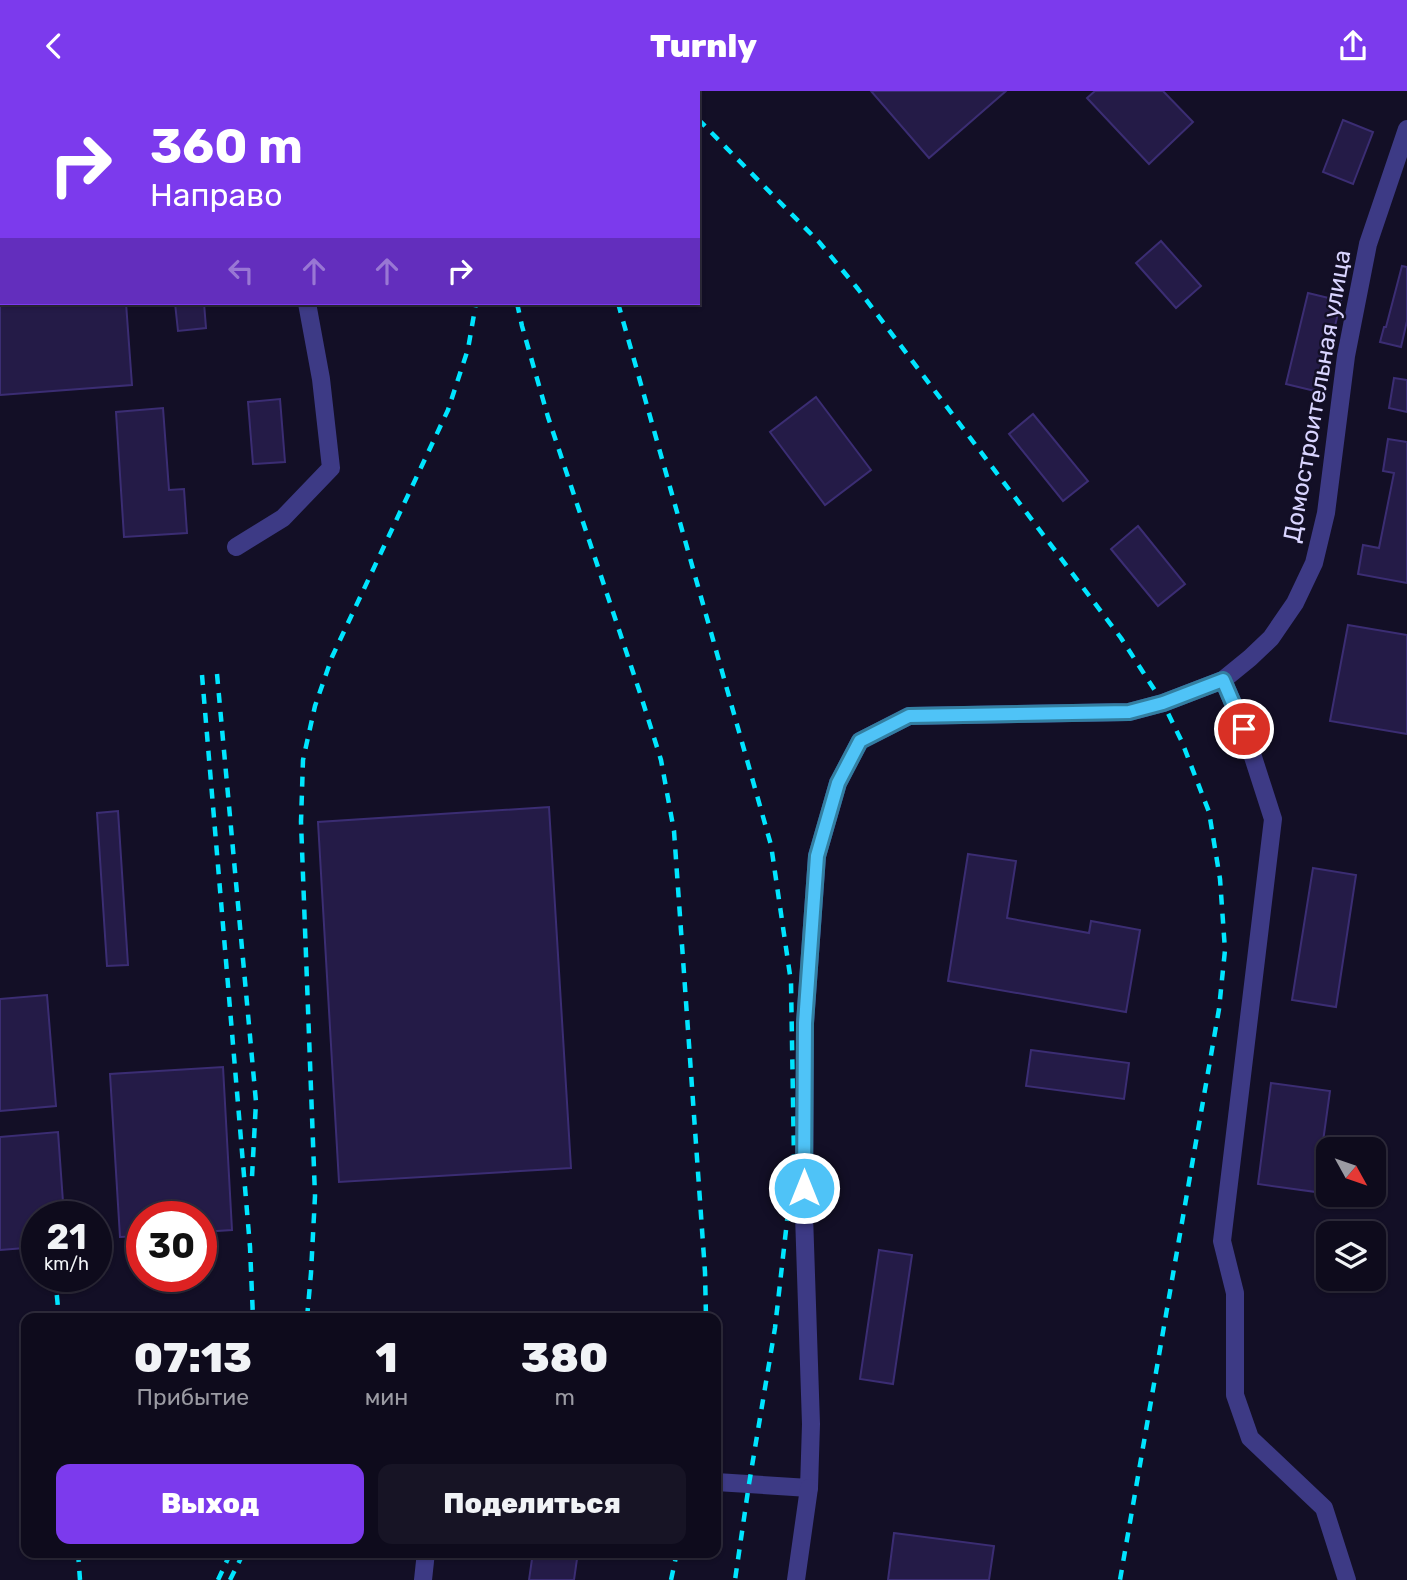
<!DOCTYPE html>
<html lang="ru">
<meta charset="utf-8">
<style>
:root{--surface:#0e0b1c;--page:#171425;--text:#f1f3f6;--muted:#9b9ba3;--line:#2e2b3b;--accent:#7c3aed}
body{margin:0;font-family:Rubik,sans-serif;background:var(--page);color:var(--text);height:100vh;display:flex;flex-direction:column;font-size:26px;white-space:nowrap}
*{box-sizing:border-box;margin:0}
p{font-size:23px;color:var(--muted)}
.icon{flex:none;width:38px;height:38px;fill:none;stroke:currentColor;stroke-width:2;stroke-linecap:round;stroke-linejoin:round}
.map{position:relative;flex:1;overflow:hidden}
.side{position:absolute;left:21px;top:1222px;width:700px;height:245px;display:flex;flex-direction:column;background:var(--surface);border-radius:14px;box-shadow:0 2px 5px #0004,0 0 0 2px var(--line)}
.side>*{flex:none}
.top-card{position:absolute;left:0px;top:0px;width:700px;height:214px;box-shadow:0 2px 5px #0004,0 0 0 2px var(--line);background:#7c3aed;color:#fff;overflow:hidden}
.needle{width:46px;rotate:130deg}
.buttons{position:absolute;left:1316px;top:1046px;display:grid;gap:14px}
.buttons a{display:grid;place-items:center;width:70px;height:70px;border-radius:14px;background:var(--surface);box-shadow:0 2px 5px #0004,0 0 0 2px var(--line);font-size:35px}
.speed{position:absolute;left:21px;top:1110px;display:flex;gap:14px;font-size:35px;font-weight:700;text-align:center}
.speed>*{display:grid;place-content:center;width:91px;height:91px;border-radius:50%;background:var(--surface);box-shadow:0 2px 5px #0004,0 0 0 2px var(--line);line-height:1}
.speed small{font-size:18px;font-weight:400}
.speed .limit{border:10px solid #d22;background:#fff;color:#111}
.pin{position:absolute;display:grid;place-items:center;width:60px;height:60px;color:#fff;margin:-30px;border:4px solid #fff;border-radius:50%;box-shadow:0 2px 7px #0007}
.me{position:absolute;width:77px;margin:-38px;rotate:0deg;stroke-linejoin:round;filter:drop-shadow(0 0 5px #0008)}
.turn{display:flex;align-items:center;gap:24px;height:147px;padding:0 35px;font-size:32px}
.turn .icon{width:91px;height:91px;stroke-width:2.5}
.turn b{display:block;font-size:49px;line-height:60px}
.lanes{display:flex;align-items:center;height:66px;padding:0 35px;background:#0003;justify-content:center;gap:35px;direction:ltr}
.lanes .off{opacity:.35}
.eta{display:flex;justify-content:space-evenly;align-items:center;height:119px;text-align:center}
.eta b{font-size:42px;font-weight:800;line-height:49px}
.primary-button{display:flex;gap:14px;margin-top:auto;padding:14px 35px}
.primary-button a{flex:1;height:80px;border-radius:14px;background:var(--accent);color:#fff;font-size:28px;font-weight:800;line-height:80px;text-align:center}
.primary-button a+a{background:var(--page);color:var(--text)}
header{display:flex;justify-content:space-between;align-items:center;height:91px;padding:0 35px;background:var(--accent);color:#fff;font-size:32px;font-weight:800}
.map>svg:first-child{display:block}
.building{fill:#241b47;stroke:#3b2d73;stroke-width:2}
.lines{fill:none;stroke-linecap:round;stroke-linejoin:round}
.minor{stroke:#3d3a85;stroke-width:18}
.rail{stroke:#00e5ff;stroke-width:4.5;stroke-dasharray:10 9;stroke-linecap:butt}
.route-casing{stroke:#337fa1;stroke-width:18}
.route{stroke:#4fc3f7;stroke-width:12}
.labels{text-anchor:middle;stroke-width:5;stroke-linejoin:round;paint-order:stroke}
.street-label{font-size:24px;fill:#d9d4ff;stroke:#130f26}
</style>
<header><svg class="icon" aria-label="back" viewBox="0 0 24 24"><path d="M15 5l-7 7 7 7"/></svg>Turnly<svg class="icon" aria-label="share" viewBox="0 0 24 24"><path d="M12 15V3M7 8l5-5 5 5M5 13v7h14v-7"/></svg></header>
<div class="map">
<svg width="1407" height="1489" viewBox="0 0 1407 1489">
<rect width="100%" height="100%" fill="#130f26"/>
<g class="building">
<polygon points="871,0 1006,0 929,67"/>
<polygon points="1095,0 1163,0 1193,31 1149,73 1087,7"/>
<polygon points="1343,29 1373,41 1353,93 1323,81"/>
<polygon points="1161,150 1201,195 1176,217 1136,172"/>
<polygon points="1402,175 1407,176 1407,230 1401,256 1380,251 1384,236 1386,236"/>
<polygon points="1308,202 1341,210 1319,301 1286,293"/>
<polygon points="0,212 126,212 132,294 0,304"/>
<polygon points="175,212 204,212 206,237 178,240"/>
<polygon points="1394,287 1407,289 1407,321 1389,317"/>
<polygon points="816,306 871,379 825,414 770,341"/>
<polygon points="280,308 285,371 253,373 248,311"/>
<polygon points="163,317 169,399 184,398 187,442 124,446 116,321"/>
<polygon points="1033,323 1088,390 1063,410 1009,343"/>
<polygon points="1388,348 1407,351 1407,492 1358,483 1363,454 1379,457 1394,382 1383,380"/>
<polygon points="1138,435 1185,493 1158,515 1111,458"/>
<polygon points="1348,534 1407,544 1407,643 1330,630"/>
<polygon points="549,716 571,1077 339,1091 318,731"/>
<polygon points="118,720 128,874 107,875 97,722"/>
<polygon points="968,763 1016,770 1007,827 1089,842 1091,830 1140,839 1126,921 948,890"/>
<polygon points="1313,777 1356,784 1336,916 1292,909"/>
<polygon points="47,904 56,1015 0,1020 0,908"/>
<polygon points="1031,959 1129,972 1124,1008 1026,995"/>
<polygon points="223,976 232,1139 201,1141 201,1125 142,1125 142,1145 120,1146 110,983"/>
<polygon points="1271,992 1330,1000 1316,1101 1258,1093"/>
<polygon points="58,1041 64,1125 37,1125 37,1156 0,1159 0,1046"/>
<polygon points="879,1159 912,1164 893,1293 860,1288"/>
<polygon points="894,1442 994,1455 989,1489 888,1489"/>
<polygon points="533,1461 578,1461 574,1489 529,1489"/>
</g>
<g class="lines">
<g class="minor">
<polyline points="294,0 294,2"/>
<polyline points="236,456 283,427 331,377 321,288 307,212"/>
<polyline points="1223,589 1244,638 1273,728 1222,1150 1235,1202 1235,1304 1250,1347 1324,1417 1347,1489"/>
<polyline points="716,1391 809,1397 811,1333 804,1124 805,932 817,765 838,692 860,650 909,625 1129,621 1163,612 1223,589 1250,567 1271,547 1295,512 1314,472 1326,422 1346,265 1368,153 1407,38"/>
<polyline points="423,1489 426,1461"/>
<polyline points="796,1489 809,1397"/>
</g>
<g class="rail">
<polyline points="471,0 472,2"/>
<polyline points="559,0 559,2"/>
<polyline points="670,0 672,2"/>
<polyline points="698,28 819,151 858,198 1121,547 1163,612 1182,651 1209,721 1220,788 1225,859 1219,918 1120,1489"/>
<polyline points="517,212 522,235 548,326 641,605 661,669 674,740 705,1181 706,1227"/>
<polyline points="618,212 771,754 791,891 794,1068 775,1237 749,1393 735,1489"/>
<polyline points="217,583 256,1011 252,1086"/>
<polyline points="202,584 250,1156 253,1227"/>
<polyline points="55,1185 59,1227"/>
<polyline points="307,1227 311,1182 315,1105 301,731 303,669 315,615 332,566 448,319 468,258 476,212"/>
<polyline points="78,1461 80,1489"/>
<polyline points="218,1489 231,1461"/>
<polyline points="230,1489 244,1461"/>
<polyline points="671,1489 677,1461"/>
</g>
</g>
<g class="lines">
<g class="route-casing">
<polyline id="route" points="804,1097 805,932 817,765 838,692 860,650 909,625 1129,621 1163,612 1223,589 1244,638"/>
</g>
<use href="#route" class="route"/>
</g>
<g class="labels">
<g class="street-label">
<text transform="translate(1317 305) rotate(-80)" y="8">Домостроительная улица</text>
</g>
</g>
</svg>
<div class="buttons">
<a><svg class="needle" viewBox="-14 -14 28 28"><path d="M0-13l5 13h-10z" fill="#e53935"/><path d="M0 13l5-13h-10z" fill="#9b9ba3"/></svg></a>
<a><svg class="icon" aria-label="layers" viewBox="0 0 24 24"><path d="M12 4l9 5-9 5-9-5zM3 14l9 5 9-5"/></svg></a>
</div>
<div class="speed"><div>21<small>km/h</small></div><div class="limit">30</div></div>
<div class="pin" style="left:1244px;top:638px;background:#d93025"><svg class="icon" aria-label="arrive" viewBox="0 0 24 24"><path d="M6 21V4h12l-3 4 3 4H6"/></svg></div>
<svg class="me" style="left:804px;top:1097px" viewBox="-20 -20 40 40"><circle r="17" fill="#4fc3f7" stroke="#fff" stroke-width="3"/><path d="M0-11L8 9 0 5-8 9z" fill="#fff"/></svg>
<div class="top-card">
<div class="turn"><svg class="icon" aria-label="right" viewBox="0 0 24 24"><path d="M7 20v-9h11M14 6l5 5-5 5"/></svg><div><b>360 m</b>Направо</div></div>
<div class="lanes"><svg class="icon off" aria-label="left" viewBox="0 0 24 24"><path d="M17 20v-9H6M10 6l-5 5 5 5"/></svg><svg class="icon off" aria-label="ahead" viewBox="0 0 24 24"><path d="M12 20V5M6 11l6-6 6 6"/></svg><svg class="icon off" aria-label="ahead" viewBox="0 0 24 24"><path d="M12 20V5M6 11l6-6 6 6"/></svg><svg class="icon" aria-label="right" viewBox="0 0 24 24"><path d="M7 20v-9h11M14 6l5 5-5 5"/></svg></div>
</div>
<section class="side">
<div class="eta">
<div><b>07:13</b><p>Прибытие</p></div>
<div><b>1</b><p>мин</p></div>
<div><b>380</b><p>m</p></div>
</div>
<div class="primary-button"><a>Выход</a><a>Поделиться</a></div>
</section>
</div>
